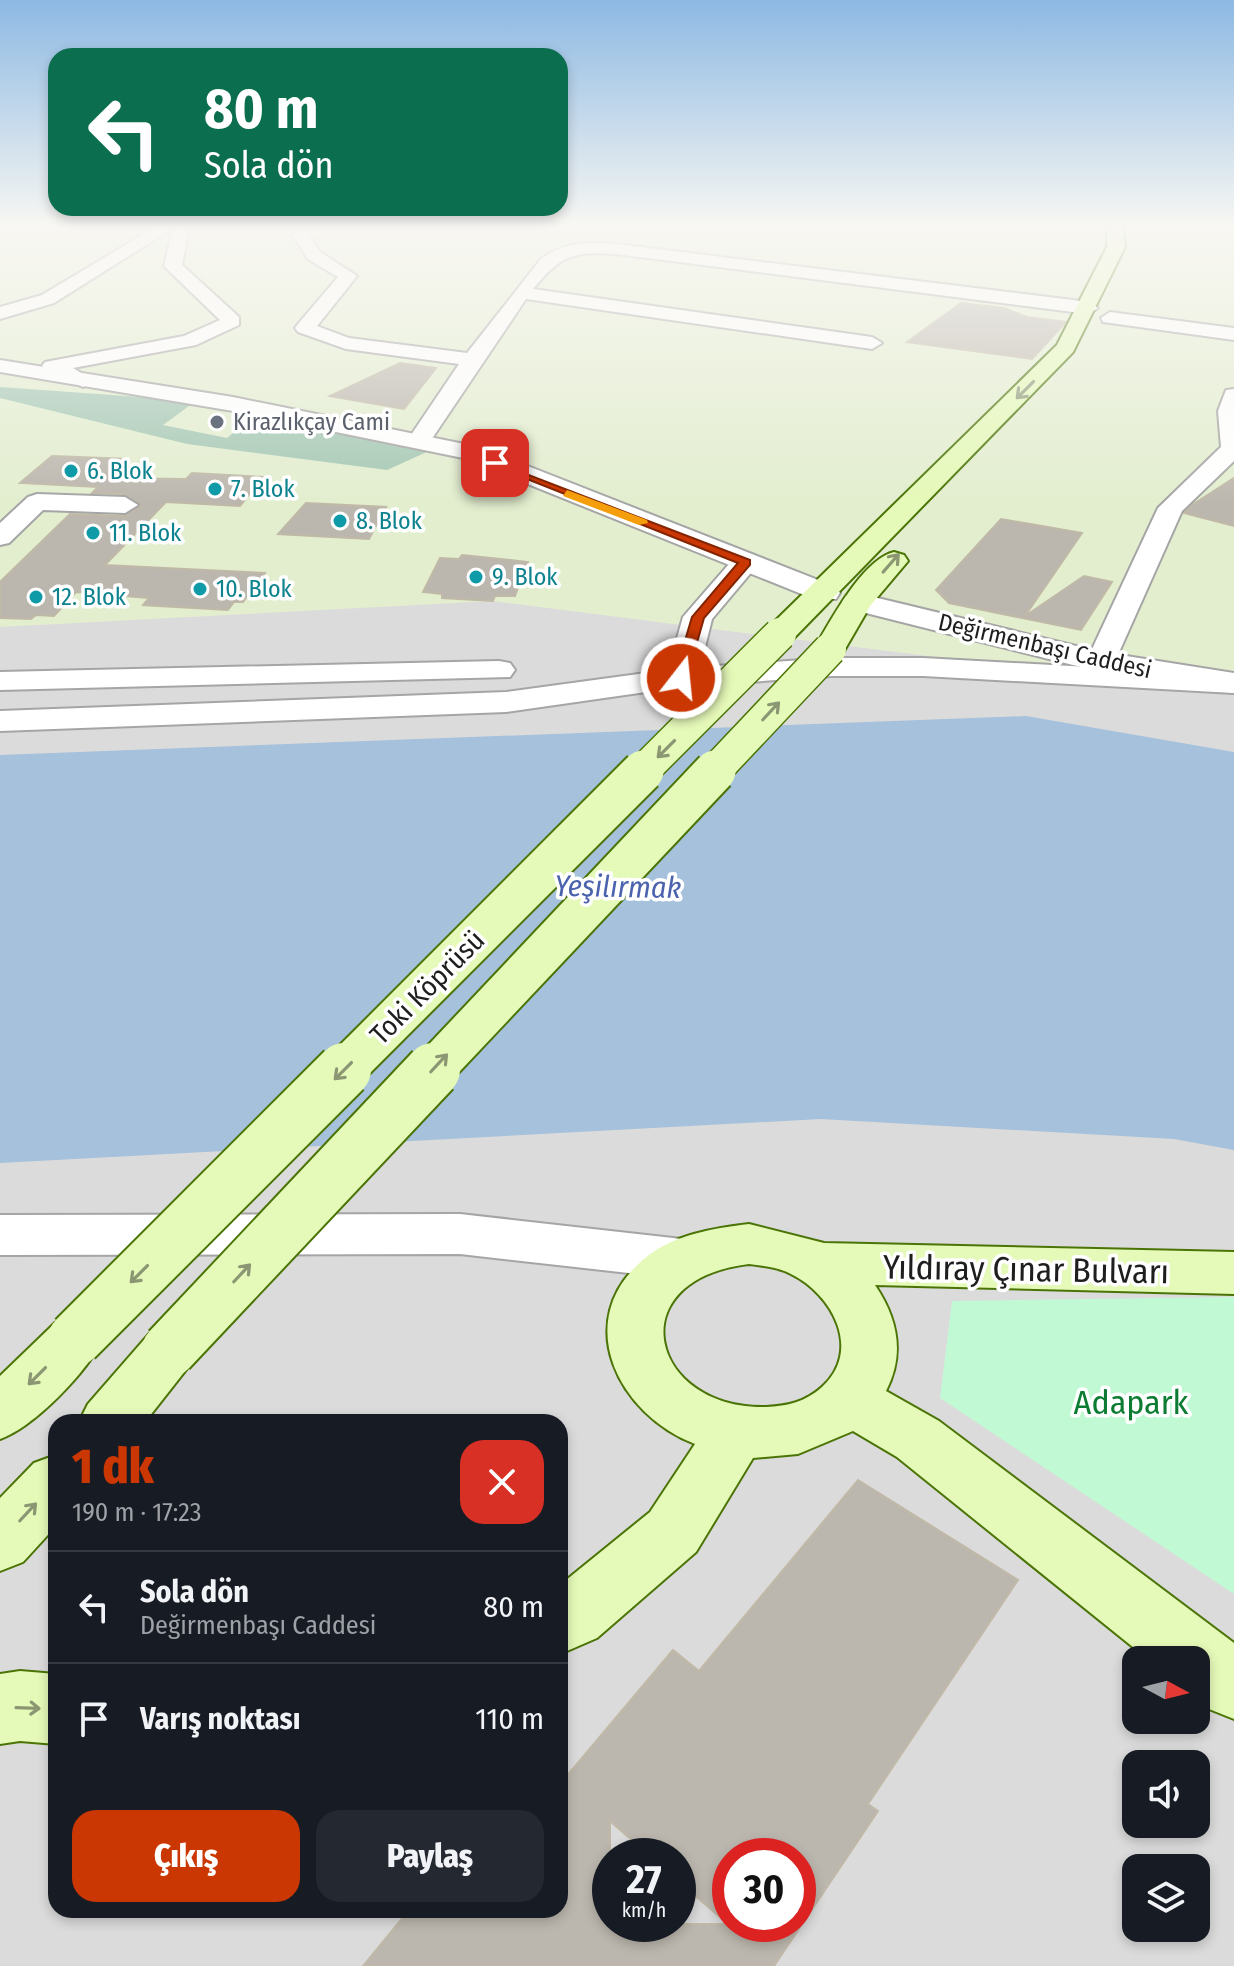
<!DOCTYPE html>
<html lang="tr">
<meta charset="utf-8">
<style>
:root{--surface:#171b24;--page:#242831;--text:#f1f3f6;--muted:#9ea1a6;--line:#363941;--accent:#ca3702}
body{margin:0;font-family:"Fira Sans Condensed",sans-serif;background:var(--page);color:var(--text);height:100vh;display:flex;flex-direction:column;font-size:30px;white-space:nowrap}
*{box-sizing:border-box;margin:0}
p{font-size:26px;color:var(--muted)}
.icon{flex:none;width:44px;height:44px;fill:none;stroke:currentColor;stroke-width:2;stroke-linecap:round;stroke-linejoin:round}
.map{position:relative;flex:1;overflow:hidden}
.details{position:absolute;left:48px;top:1414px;width:520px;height:504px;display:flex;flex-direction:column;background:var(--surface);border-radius:24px;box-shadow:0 4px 12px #0003}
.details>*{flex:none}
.top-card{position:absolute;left:48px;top:48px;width:520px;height:168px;border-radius:24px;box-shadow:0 4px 12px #0003;background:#0b6e4f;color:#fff;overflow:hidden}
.needle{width:52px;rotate:97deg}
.controls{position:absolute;left:1122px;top:1646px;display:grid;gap:16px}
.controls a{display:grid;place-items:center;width:88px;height:88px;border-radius:16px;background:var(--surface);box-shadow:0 4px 12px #0003;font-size:40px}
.speed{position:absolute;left:592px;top:1838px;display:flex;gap:16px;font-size:40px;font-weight:700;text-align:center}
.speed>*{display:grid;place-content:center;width:104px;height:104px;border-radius:50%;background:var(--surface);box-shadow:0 4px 12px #0003;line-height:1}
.speed small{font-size:20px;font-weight:400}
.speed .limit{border:12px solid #d22;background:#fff;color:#111}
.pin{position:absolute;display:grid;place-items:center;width:68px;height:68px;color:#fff;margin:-34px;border-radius:16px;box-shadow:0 4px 12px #0006}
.me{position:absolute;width:88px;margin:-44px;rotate:16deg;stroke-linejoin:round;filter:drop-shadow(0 0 6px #0008)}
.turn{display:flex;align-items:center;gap:28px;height:168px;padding:0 24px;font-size:36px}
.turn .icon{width:104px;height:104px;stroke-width:2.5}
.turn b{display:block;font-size:56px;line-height:68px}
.round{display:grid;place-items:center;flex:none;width:84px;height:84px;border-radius:24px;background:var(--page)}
.summary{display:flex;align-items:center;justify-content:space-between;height:136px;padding:0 24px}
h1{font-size:48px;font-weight:800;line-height:60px;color:var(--accent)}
.primary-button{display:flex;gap:16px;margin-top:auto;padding:16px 24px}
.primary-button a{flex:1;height:92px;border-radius:24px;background:var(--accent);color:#fff;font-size:32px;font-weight:800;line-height:92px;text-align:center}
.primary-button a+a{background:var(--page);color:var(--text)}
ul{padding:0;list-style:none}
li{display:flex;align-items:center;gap:24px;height:112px;padding:0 24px;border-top:2px solid var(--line)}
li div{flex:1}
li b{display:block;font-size:30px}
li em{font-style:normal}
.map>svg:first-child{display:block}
.residential{fill:#dcdbdb;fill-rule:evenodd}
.farmland{fill:#e3eecf}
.cemetery{fill:#a5c8b4}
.park{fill:#c1f9d4}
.water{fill:#a5c1dc}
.building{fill:#bcb7ae;stroke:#c0b9a7;stroke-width:2;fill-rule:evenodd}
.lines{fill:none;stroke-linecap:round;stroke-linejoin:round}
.minor-casing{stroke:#a5a5a5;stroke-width:4}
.tertiary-casing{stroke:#a5a5a5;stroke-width:4}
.secondary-casing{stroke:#4b7406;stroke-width:4}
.minor{fill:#fff;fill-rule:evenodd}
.tertiary{fill:#fff;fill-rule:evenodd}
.secondary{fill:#e5f9b8;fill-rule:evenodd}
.secondary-bridge-far2-casing{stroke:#4b7406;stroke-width:35;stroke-linecap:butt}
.secondary-bridge-far1-casing{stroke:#4b7406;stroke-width:45;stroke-linecap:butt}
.secondary-bridge-casing{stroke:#4b7406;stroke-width:58;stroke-linecap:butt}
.secondary-bridge-far2{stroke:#e5f9b8;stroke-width:32}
.secondary-bridge-far1{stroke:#e5f9b8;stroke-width:41}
.secondary-bridge{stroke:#e5f9b8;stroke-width:54}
.oneway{stroke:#8b9673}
.route{fill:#ca3702;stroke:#832401;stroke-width:2}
.slow{fill:#f59e0b}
.worship-dot{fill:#6b7280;stroke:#fff;stroke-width:3}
.culture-dot{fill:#0f9aa8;stroke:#fff;stroke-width:3}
.labels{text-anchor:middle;stroke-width:7;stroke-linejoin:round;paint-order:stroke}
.far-worship-label{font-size:24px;fill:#5b616d;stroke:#fff;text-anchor:start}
.far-culture-label{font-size:24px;fill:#0d838f;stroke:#fff;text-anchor:start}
.far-street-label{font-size:24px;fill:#1e1e1e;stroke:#fff}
.street-label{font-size:28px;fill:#1e1e1e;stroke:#fff}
.water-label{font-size:30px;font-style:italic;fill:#4b62ad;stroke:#fff}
.near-street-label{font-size:34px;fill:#1e1e1e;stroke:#fff}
.near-park-label{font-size:34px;fill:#0c7c33;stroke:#fff}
</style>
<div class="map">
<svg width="1234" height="1966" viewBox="0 0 1234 1966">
<rect width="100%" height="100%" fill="#efeee4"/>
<path class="residential" d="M1234,228v1738h-1234v-1594zM56,1422h504v488h-504zM1136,1660h60v60h-60zM1136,1764h60v60h-60zM610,1856h68v68h-68zM730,1856h68v68h-68zM1136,1868h60v60h-60z"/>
<polygon class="farmland" points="0,228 1234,228 1234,695 493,601 0,627"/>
<polygon class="cemetery" points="0,387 196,401 163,425 227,438 259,412 429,451 387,470 187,444 0,398"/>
<polygon class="park" points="1234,1297 1234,1594 940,1398 952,1301"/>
<polygon class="water" points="1026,716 1234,752 1234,1150 1174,1139 821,1119 0,1163 0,755"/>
<g class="building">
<polygon points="961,303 1004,308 1027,317 1066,322 1032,359 907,342"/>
<polygon points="400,363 436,368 404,409 330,396"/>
<polygon points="52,456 128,459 109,478 186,479 192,473 263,477 240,506 166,502 105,565 265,573 243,602 234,602 228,610 143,605 149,598 76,592 54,616 36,615 31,619 0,618 0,582 70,514 125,516 141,506 125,494 92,493 98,487 20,483"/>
<polygon points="1234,478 1234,526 1184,513 1192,505"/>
<polygon points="306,503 386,507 369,539 278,534"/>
<polygon points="1001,519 1082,533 1025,616 1084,576 1112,582 1081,630 949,603 936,590"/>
<polygon points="462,555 528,562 515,596 495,596 493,601 442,598 442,594 423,592 440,558 459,559"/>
<path d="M858,1480l160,100 -150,224 10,7 -104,155h-411l46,-56h151v-126l113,-134 26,21zM610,1821l40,35h28v25l50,43h-118zM730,1856h68v68h-68z"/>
</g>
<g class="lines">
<g class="minor-casing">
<g id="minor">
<polygon points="154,228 173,228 54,303 0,319 0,307 42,295"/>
<polygon points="173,228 189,228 182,265 239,317 239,325 196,345 73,368 94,381 83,387 45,370 42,366 45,362 184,336 220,320 164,266"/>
<path d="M301,230l6,2 13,20 37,24 -40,50 32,12 118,15 74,-94c23,-17 47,-17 75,-15l473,58 9,6 -9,6 -473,-60c-43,-3 -55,1 -83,35l339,48 10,6 -10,6 -346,-50 -99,147 -8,2 -12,-7 52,-77 -113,-15 -48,-17 -3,-4 3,-4 40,-47 -30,-18 -15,-24z"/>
<polygon points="1110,312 1234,328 1234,340 1103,322 1101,318"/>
<polygon points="1234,389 1234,461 1182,511 1112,668 1234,675 1234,693 923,676 832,676 681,687 506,712 0,731 0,711 506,692 668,670 683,617 736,556 756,556 760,562 712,619 700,667 832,658 923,658 1089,667 1086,662 1158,508 1221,447 1218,411 1226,390"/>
<polygon points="37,494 125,497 138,505 125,513 43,510 9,543 0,545 0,523 28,497"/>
<polygon points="499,661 510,663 515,670 510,677 0,690 0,672"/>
</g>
</g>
<g class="tertiary-casing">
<g id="tertiary">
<polygon points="0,360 233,397 479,447 836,587 840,593 836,599 814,599 463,458 233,411 0,372"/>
<polygon points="857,593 1101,652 1234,673 1234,693 1101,672 846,608 842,602 846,596"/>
<polygon points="460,1214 682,1239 701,1245 709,1259 701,1273 682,1279 460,1254 0,1255 0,1215"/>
</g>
</g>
<g class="secondary-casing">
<g id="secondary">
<polygon points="1107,228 1123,228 1125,247 1073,352 791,641 769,641 764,634 769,627 1057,345 1107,247"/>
<path d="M894,552l10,3 4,6 -38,45 -29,50h-22l-5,-7c16,-27 48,-89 80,-97z"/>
<path d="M749,1224l75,19 410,9v42l-359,-9c23,34 30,69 11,106l53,30 295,222v76l-25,-10 -13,-11v-38h-47l-252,-203 -44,-26 -55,23 -45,4 -57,94 -99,86 -37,16v-69l90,-73 45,-68c-76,-29 -125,-123 -51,-185 28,-24 70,-31 105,-35zM749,1264c14,2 29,3 42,10 41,20 72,76 31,113 -17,15 -34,19 -56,20 -115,3 -150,-127 -17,-143z"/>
<path d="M75,1316l20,7 8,16c-16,33 -69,88 -103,100v-63l55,-53z"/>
<polygon points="169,1327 189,1334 198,1350 189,1366 145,1422 79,1422 88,1404 149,1334"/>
<polygon points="56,1455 56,1526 23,1562 0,1571 0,1498 34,1463"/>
<polygon points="20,1671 56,1674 56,1744 20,1741 0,1744 0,1674"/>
</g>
</g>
<use href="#minor" class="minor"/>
<use href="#tertiary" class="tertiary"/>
<use href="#secondary" class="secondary"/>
<g class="secondary-bridge-far2-casing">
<g id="secondary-bridge-far2">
<polyline points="641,773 780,634"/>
<polyline points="713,773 830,649"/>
</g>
</g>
<g class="secondary-bridge-far1-casing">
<g id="secondary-bridge-far1">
<polyline points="342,1072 643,771"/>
<polyline points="431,1072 715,771"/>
</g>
</g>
<g class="secondary-bridge-casing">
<g id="secondary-bridge">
<polyline points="75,1339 344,1070"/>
<polyline points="169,1350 433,1070"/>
</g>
</g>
<use href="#secondary-bridge-far2" class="secondary-bridge-far2"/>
<use href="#secondary-bridge-far1" class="secondary-bridge-far1"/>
<use href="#secondary-bridge" class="secondary-bridge"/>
</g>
<defs><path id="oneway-shaft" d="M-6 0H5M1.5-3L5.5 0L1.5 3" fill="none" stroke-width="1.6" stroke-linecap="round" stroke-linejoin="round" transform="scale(2)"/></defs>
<g class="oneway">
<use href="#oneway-shaft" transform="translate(1025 390) rotate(135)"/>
<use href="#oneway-shaft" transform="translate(891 563) rotate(-49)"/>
<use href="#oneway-shaft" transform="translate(771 711) rotate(-47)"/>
<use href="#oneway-shaft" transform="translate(666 749) rotate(135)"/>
<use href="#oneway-shaft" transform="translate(439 1063) rotate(-47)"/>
<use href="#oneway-shaft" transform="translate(343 1071) rotate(135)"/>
<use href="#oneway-shaft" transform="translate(242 1273) rotate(-47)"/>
<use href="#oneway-shaft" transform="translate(139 1274) rotate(135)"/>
<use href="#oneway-shaft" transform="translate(37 1376) rotate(135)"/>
<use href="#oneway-shaft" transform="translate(28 1512) rotate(-47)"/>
<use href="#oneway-shaft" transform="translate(28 1708) rotate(2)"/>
</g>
<linearGradient id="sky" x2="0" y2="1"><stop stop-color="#8db9e3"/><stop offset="0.45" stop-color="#f8f7f3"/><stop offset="1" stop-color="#f8f7f3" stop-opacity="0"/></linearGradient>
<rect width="1234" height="503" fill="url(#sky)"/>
<polygon class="route" points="492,461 750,560 750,565 704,618 686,681 674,678 692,617 738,563 492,465"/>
<polygon class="slow" points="567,490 647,520 648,523 639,525 563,496"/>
<circle class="worship-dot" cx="217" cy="422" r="8"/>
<g class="culture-dot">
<circle cx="71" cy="471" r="8"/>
<circle cx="215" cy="489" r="8"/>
<circle cx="340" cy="521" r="8"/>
<circle cx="93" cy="533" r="8"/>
<circle cx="476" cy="577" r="8"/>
<circle cx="200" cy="589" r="8"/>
<circle cx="36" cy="597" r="8"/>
</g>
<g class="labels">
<g class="far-worship-label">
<text x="233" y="430">Kirazlıkçay Cami</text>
</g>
<g class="far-culture-label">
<text x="87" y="479">6. Blok</text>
<text x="231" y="497">7. Blok</text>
<text x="356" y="529">8. Blok</text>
<text x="109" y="541">11. Blok</text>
<text x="492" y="585">9. Blok</text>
<text x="216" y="597">10. Blok</text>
<text x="52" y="605">12. Blok</text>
</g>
<g class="far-street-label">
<text transform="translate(1045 646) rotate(13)" y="8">Değirmenbaşı Caddesi</text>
</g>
<g class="street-label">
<text transform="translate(427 987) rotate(-45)" y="10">Toki Köprüsü</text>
</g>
<g class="water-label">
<text transform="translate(618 887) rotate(1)" y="10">Yeşilırmak</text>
</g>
<g class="near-street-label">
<text transform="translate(1026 1269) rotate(1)" y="12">Yıldıray Çınar Bulvarı</text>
</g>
<g class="near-park-label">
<text x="1131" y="1414">Adapark</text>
</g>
</g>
</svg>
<div class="controls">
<a><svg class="needle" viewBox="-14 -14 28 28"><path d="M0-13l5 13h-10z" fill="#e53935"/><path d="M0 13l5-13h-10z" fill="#9ea1a6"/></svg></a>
<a><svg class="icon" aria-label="sound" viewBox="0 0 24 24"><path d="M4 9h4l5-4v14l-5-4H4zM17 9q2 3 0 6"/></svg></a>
<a><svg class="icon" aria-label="layers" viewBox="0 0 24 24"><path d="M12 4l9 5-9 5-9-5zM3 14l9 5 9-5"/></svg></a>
</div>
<div class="speed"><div>27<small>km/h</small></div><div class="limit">30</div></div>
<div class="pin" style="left:495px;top:463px;background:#d93025"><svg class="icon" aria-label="arrive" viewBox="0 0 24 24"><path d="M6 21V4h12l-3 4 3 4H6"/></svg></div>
<svg class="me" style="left:681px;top:678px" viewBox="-20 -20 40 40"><circle r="17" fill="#ca3702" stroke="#fff" stroke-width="3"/><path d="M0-11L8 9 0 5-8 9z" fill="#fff"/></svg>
<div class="top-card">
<div class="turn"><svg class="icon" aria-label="left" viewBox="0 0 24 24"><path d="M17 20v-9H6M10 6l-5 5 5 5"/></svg><div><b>80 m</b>Sola dön</div></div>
</div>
<section class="details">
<div class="summary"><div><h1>1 dk</h1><p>190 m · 17:23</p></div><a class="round" style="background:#d93025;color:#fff"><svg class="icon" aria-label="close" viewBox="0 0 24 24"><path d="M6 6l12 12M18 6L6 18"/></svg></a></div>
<ul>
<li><svg class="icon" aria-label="left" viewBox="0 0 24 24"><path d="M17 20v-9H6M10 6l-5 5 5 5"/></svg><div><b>Sola dön</b><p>Değirmenbaşı Caddesi</p></div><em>80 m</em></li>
<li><svg class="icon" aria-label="arrive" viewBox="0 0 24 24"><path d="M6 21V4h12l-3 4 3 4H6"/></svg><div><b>Varış noktası</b></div><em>110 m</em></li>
</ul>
<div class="primary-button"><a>Çıkış</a><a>Paylaş</a></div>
</section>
</div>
